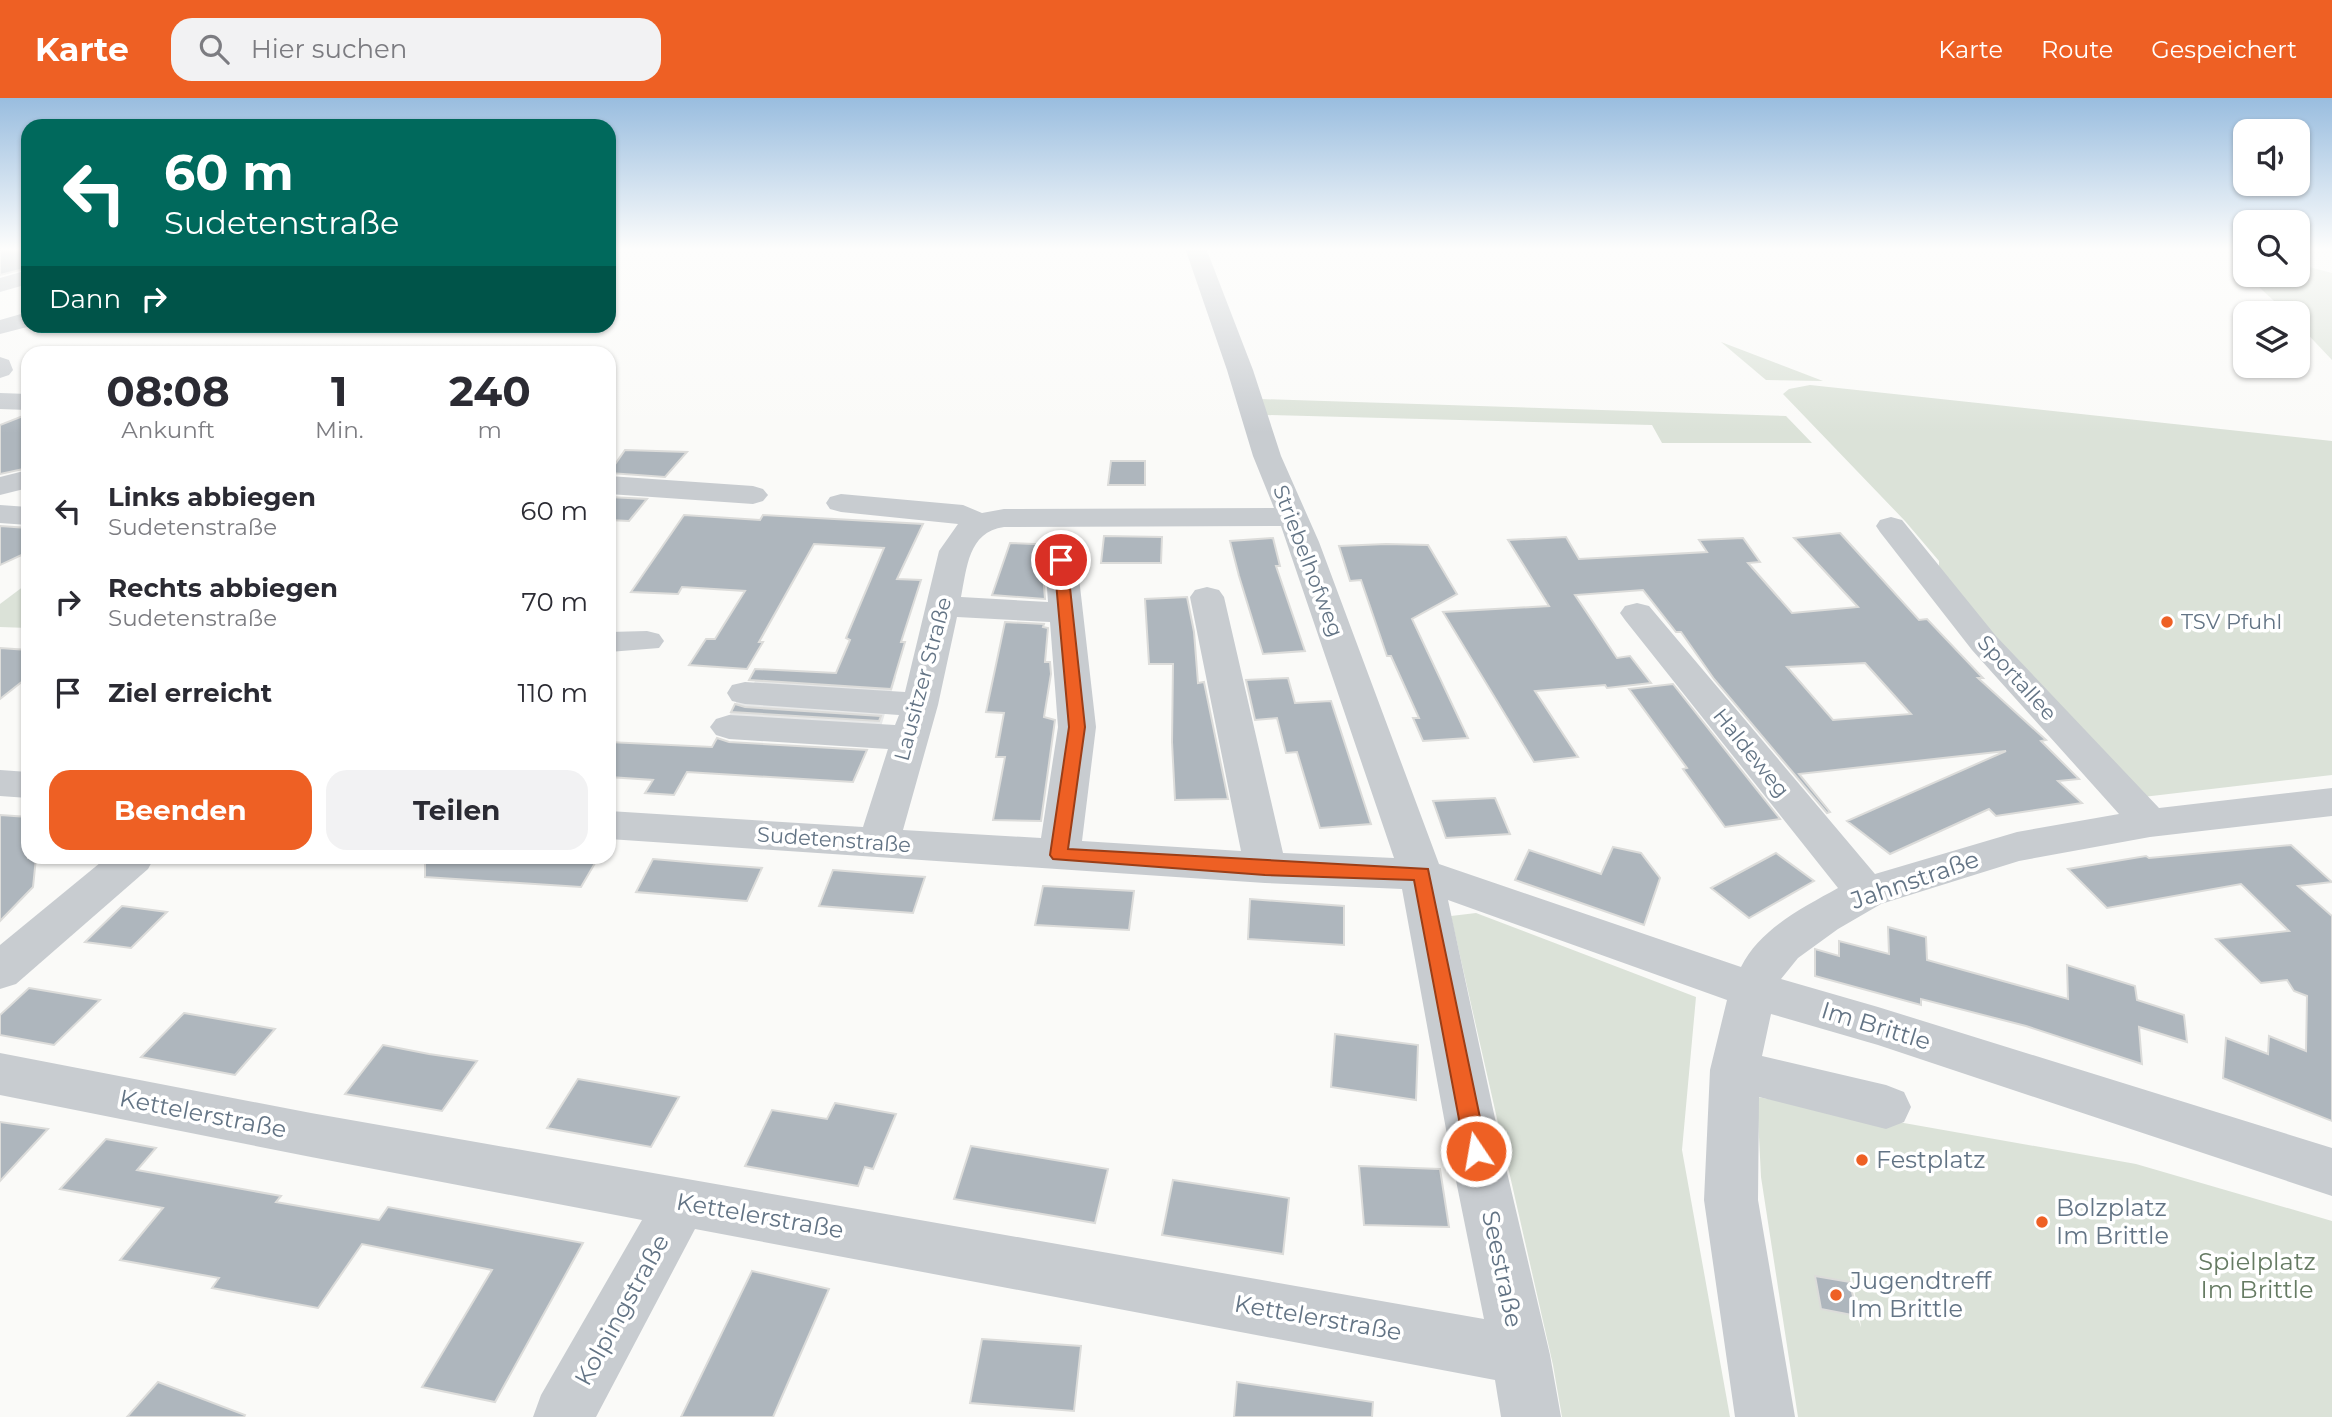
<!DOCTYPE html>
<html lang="de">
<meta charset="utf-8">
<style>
:root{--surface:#fff;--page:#f2f2f3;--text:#2b2b33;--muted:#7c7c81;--accent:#ee6024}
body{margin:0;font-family:Montserrat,sans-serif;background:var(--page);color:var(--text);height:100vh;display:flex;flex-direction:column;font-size:26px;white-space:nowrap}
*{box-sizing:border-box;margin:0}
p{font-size:23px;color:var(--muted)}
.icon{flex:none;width:38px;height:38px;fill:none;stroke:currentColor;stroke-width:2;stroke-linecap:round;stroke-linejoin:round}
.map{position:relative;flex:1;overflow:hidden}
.panel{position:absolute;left:21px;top:248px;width:595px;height:518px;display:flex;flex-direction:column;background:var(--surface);border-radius:21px;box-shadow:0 2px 5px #0004}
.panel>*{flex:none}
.hud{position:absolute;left:21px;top:21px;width:595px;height:214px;border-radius:21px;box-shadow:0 2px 5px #0004;background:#00695c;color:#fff;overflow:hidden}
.buttons{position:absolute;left:2233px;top:21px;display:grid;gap:14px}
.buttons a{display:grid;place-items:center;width:77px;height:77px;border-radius:14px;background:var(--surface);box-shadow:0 2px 5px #0004;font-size:35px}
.pin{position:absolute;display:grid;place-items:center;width:60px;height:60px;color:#fff;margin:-30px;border:4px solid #fff;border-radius:50%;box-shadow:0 2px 7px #0007}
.me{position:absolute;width:77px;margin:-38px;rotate:348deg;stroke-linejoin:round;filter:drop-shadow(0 0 5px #0008)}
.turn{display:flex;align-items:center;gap:24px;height:147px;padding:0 28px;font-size:32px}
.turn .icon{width:91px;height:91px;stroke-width:2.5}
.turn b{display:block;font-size:49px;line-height:60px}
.then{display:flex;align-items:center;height:66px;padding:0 28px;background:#0003;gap:14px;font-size:26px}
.eta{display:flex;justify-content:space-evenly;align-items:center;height:119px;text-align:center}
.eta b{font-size:42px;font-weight:700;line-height:49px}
.cta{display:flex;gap:14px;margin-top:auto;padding:14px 28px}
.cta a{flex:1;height:80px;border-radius:21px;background:var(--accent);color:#fff;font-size:28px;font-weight:700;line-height:80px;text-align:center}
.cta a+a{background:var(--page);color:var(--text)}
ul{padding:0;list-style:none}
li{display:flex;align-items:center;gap:21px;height:91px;padding:0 28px}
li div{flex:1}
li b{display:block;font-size:26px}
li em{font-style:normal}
header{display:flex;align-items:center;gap:42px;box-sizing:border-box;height:98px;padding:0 35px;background:var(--accent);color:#fff}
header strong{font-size:33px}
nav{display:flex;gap:38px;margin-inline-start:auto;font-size:24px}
.search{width:490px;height:63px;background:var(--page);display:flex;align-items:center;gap:18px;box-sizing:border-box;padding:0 24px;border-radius:21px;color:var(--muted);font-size:26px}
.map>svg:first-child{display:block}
.built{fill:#e8e9e9}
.green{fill:#dbe2d8;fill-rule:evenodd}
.building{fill:#aeb6bd;stroke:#dcdcda;stroke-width:2;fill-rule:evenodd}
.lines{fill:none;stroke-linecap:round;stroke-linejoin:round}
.minor{fill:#c8ccd0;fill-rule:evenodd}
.route{fill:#ee6024;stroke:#9b3e17;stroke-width:2}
.poi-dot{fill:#ee6024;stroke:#fff;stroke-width:2.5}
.labels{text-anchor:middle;stroke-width:7;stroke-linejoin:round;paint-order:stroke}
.street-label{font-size:21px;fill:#637485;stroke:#fff}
.poi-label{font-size:21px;fill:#637485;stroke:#fff;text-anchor:start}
.near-street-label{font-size:24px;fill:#637485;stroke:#fff}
.near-poi-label{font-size:24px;fill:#637485;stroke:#fff;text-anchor:start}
.near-park-label{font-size:24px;fill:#667b63;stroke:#fff}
</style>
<header>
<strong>Karte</strong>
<div class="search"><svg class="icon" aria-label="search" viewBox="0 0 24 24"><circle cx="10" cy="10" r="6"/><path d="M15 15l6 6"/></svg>Hier suchen</div>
<nav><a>Karte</a><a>Route</a><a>Gespeichert</a></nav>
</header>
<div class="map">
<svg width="2332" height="1319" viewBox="0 0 2332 1319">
<rect width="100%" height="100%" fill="#fafaf8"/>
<polygon class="built" points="761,571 896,579 880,632 727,622 746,585 754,585"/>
<g class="green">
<polygon points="2298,166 2332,175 2332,262 2298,226 2298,215 2287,215 2246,177 2298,177"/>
<polygon points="1721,244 1823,283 1766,282"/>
<polygon points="1810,287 2332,343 2332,677 2143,699 1939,479 1939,463 1905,423 1783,296 1789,291"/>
<polygon points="1260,301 1786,318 1812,345 1662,345 1652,327 1266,317"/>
<polygon points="28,485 28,530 0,529 0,506"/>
<polygon points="1476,815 1696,899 1682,1052 1730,1319 1562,1319 1553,1267 1451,818"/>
<path d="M1757,999l379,67 196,57v196h-534l-37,-240zM1850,1170l11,58v1l-4,-11 -36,-7 -6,-33 35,6z"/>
</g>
<g class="building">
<polygon points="28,150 28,170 0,177 0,153"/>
<polygon points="28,316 28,370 0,376 0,327"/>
<polygon points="625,352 687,354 665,379 609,375"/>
<polygon points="1111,363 1145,363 1145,387 1108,387"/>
<polygon points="609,399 647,401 629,423 609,422"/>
<polygon points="684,417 760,422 763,417 923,426 897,481 921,482 901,544 905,544 891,591 749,582 755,571 836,575 850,542 846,540 884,450 814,446 759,544 763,544 747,571 689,567 706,541 715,541 745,493 682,489 678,496 631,494"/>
<polygon points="0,428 28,430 28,454 0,467"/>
<path d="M1840,435l79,87 8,-1 56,59h-5l68,62 -5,1 38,38 -21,2 24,22 -86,13 -7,-7 -99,45 -43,-33 159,-70 -207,23 31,38 -3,1 -113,-134 -33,-47h-5l-33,-42 -68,5 42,63 13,-2 21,27 -44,5 -2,-3 -70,6 43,66 -44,5 -91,-150 106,-6 -41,-66 58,-3 13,22 128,-7 -8,-12 44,-2 17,24 -12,1 44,50 66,-6 -64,-69zM1865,565l46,51 -78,6 -46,-53z"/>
<polygon points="1104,438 1162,439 1161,465 1101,465"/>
<polygon points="1273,440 1280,468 1276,468 1305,553 1263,556 1239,478 1230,443"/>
<polygon points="1010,445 1058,447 1057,450 1048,453 1042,462 1045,501 992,497"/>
<polygon points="1386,446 1428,447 1457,496 1412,521 1468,640 1423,643 1413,620 1419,620 1391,558 1387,558 1361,482 1350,483 1339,448"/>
<polygon points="1187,499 1194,534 1198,585 1204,584 1228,701 1175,702 1172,644 1173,566 1149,566 1145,501"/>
<polygon points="1005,524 1044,526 1043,529 1048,530 1045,564 1050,564 1051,576 1044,619 1055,622 1041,723 993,722 1005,659 996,659 1004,615 986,614"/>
<polygon points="0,550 28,552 28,579 0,601"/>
<polygon points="1288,580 1295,605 1331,603 1371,726 1320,730 1297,654 1286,655 1277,620 1255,622 1246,582"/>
<polygon points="1673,586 1780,721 1725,729 1683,671 1687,670 1629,591"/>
<polygon points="735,606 745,609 881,618 879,623 731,614"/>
<polygon points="717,640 729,644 867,652 853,684 687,674 674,697 645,695 653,682 609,679 609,644 712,649"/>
<polygon points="1495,700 1510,736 1446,740 1433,703"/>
<polygon points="0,717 28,719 28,760 36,760 33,789 0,823"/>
<polygon points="2291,747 2332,784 2298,788 2332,818 2332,1023 2223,980 2226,940 2268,956 2269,938 2306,953 2307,898 2294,893 2287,882 2261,885 2216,841 2289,833 2241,786 2107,810 2068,771 2146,758 2149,760"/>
<polygon points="1613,749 1641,755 1660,780 1644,827 1515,782 1529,752 1601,776"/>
<polygon points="1776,755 1814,783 1749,820 1711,790"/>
<polygon points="425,760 598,760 581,789 425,779"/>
<polygon points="653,761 710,766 762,770 747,803 636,794"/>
<polygon points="833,772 882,776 925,779 913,815 819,808"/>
<polygon points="1043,788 1134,793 1129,832 1035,827"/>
<polygon points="1250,801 1344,808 1344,847 1248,841"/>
<polygon points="122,808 167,814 131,850 85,844"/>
<polygon points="1888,829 1926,839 1927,862 2068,901 2067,867 2135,888 2137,902 2184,917 2187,944 2139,929 2142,966 2026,928 1921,901 1921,907 1815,878 1815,851 1839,858 1839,843 1889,856"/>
<polygon points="29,890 100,902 54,947 0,937 0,917"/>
<polygon points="184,915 230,923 275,931 235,977 141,959"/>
<polygon points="1335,936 1418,947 1416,1002 1331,989"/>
<polygon points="383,947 429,956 477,963 442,1013 345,996"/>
<polygon points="578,981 629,990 679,999 651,1049 547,1030"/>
<polygon points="835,1005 896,1016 873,1071 865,1069 858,1088 745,1068 772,1012 827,1021"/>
<polygon points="0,1024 48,1031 0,1083"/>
<polygon points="106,1041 156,1050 137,1072 281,1098 276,1104 379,1122 388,1109 583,1145 495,1304 422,1289 492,1172 362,1146 318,1210 212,1190 219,1180 120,1162 163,1110 60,1091"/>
<polygon points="971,1048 1108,1071 1095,1125 954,1101"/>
<polygon points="1359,1068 1440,1071 1449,1129 1364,1127"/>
<polygon points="1173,1082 1289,1100 1283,1156 1162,1137"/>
<polygon points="752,1173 829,1191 773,1319 681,1319"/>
<polygon points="1815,1178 1850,1184 1857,1218 1821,1211"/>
<polygon points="982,1241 1081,1248 1074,1313 970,1305"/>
<polygon points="158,1284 245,1317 244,1319 127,1319"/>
<polygon points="1237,1284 1373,1304 1372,1319 1234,1319"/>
</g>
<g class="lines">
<g class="minor">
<path d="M1185,150h21l47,122 28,86 38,86 120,322 302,103c19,-38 61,-59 97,-79l-213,-268 -5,-7 5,-7 12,-3 12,3 226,268 142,-42 102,-18 -147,-164 -92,-118 -4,-6 4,-6 11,-3 11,3 94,116 163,172 173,-20v28l-182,21 -131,24 -138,43 -43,25 -40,29 -17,21 97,28 454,141v48l-454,-151 -107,-31 -9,42 124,29 18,7 7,15 -7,15 -18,7 -127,-32 -1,103 37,217h-60l-31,-217 6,-130 17,-70 -279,-100 54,251 48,204 11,62h-60l-6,-37 -800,-151 -99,188h-63l8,-22 101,-175 -331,-63 -311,-62v-42l311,60 1173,206 -34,-168 -48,-262 -137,-6 -656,-44v-28l254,16 25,-78 -159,-10 -13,-4 -6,-8 6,-8 13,-4 166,10 4,-10 -154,-11 -13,-3 -5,-8 5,-8 13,-3 160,10 34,-141 19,-27 -117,-12 -11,-3 -4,-6 4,-6 11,-3 122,11 19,8 22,-4 270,-1 -21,-52 -26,-86zM1281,428l113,332 -111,-5 -59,-256 -5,-7 -12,-3 -12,3 -5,7 51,254 -159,-10 14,-114 -19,-167 -5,-7 -11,-3 -11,3 -5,7 3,42 -87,-5c6,-29 7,-65 43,-70zM957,519l93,5 8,105 -17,111 -138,-8 35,-125z"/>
<polygon points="28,172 28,186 0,194 0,180"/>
<polygon points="28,214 28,228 31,228 0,236 0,222"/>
<polygon points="0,259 9,262 13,272 9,277 0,280"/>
<polygon points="0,295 28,296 28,312 0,311"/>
<polygon points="28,372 28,390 0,397 0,379"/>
<polygon points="609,378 753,388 763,391 768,397 763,403 753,406 609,396"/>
<polygon points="0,407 28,409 28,427 0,425"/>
<polygon points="647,533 659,536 664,543 659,550 609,554 609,534"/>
<polygon points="0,672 28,674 28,700 0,698"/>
<polygon points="106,760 154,760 148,771 16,886 0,891 0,847"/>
</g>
</g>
<linearGradient id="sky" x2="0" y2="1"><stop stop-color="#99bddf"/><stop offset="0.45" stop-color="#fdfdfc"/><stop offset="1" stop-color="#fdfdfc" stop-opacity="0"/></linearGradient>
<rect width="2332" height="335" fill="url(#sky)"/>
<polygon class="route" points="1061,458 1067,462 1085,629 1068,751 1428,771 1487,1053 1484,1059 1476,1062 1469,1059 1465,1053 1414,782 1265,777 1053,761 1050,757 1069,629 1054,462"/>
<g class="poi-dot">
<circle cx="2167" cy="524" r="7"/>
<circle cx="1862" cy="1062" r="7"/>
<circle cx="2042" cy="1124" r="7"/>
<circle cx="1836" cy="1197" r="7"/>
</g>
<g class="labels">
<g class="street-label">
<text transform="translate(1308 463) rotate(69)" y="7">Striebelhofweg</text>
<text transform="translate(2017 580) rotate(48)" y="7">Sportallee</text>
<text transform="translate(923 581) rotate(-75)" y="7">Lausitzer Straße</text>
<text transform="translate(1751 655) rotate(51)" y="7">Haldeweg</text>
<text transform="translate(834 742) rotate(4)" y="7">Sudetenstraße</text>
</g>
<g class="poi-label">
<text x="2181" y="531">TSV Pfuhl</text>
</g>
<g class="near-street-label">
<text transform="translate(1915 782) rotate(-19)" y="8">Jahnstraße</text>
<text transform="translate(1876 928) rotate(17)" y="8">Im Brittle</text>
<text transform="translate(203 1016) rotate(11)" y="8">Kettelerstraße</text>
<text transform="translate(760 1118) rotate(10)" y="8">Kettelerstraße</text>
<text transform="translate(1502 1171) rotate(78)" y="8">Seestraße</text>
<text transform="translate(622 1212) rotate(-61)" y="8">Kolpingstraße</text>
<text transform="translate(1318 1220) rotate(10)" y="8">Kettelerstraße</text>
</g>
<g class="near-poi-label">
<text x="1876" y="1070">Festplatz</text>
<text x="2056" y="1118">Bolzplatz<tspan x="2056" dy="28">Im Brittle</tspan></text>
<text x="1850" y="1191">Jugendtreff<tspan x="1850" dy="28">Im Brittle</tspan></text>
</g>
<g class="near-park-label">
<text x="2257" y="1172">Spielplatz<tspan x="2257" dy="28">Im Brittle</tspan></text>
</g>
</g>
</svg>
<div class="buttons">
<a><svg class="icon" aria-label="sound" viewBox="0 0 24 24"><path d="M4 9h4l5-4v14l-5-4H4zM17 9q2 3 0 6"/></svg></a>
<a><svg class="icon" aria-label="search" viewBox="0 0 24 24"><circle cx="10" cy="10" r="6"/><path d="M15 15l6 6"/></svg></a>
<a><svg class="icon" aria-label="layers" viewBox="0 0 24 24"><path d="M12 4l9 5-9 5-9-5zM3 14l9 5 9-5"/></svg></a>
</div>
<div class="pin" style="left:1061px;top:462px;background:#d93025"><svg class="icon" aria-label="arrive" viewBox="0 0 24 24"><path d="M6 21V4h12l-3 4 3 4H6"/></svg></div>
<svg class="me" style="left:1476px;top:1053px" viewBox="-20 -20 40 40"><circle r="17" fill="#ee6024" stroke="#fff" stroke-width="3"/><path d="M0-11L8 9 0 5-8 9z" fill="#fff"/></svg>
<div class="hud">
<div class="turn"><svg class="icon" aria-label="left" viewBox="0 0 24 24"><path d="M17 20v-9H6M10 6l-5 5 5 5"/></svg><div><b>60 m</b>Sudetenstraße</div></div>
<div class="then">Dann<svg class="icon" aria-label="right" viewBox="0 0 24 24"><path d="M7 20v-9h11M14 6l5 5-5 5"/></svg></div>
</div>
<section class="panel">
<div class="eta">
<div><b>08:08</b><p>Ankunft</p></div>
<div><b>1</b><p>Min.</p></div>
<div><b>240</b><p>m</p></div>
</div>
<ul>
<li><svg class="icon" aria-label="left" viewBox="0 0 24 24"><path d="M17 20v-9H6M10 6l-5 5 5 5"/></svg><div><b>Links abbiegen</b><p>Sudetenstraße</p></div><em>60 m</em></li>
<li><svg class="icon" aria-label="right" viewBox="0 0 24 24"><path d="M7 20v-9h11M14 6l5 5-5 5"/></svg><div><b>Rechts abbiegen</b><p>Sudetenstraße</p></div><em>70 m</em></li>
<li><svg class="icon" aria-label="arrive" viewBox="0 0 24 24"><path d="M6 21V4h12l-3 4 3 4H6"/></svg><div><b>Ziel erreicht</b></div><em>110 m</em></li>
</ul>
<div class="cta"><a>Beenden</a><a>Teilen</a></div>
</section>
</div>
